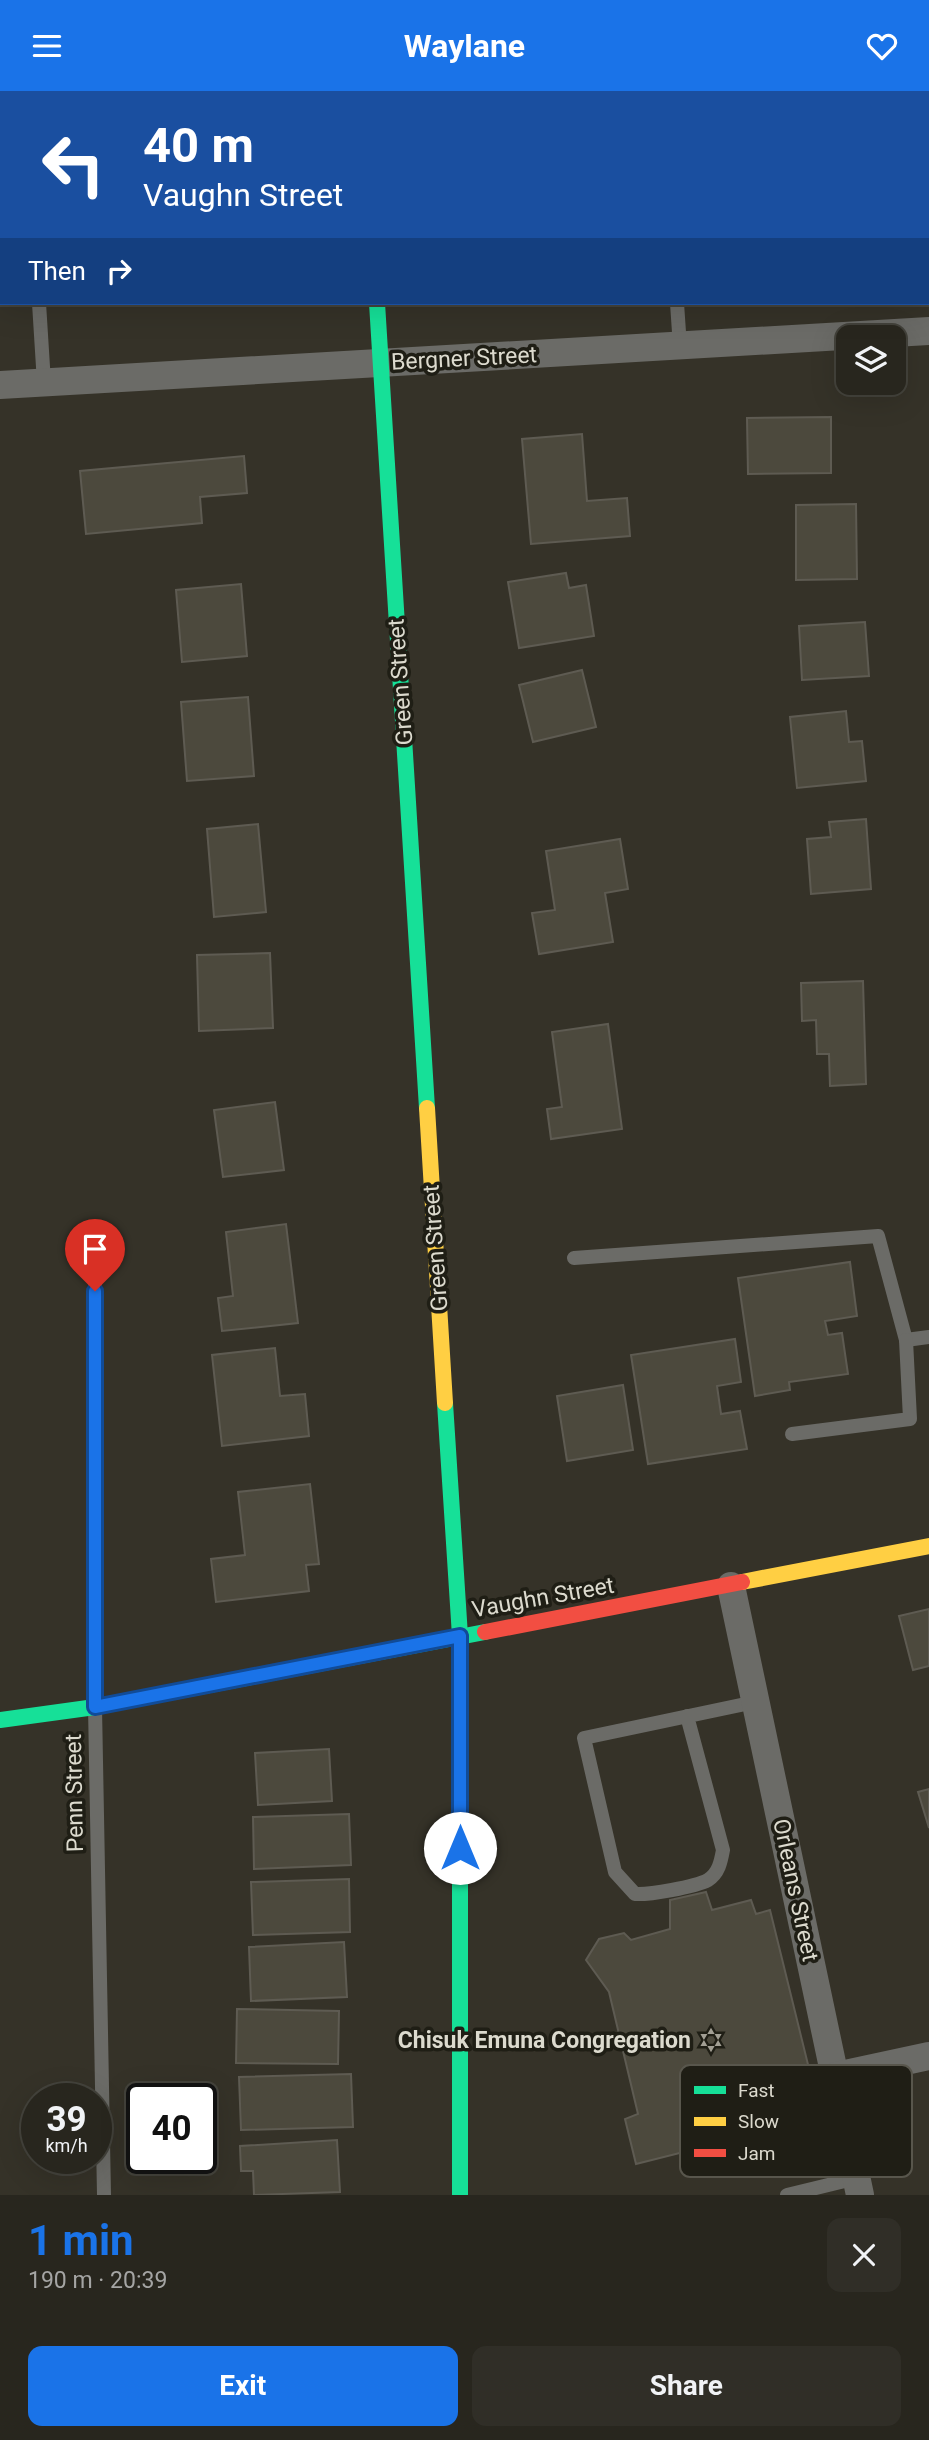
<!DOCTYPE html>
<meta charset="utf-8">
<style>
:root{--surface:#28261e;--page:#302e27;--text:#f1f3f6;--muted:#a5a5a4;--line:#44433c;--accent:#1a73e8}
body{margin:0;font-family:Roboto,sans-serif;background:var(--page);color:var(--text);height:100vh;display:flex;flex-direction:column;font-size:26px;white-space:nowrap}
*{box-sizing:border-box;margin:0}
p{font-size:23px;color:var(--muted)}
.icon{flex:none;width:38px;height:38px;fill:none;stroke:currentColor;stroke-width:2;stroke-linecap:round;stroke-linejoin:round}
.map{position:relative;height:2104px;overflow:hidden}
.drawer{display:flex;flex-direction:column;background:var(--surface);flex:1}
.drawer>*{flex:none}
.top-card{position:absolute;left:0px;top:0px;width:929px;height:214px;box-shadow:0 7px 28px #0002,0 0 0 2px var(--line);background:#1a4fa0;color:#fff;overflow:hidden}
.controls{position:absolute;left:836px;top:234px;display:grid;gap:14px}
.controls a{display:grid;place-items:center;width:70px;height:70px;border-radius:14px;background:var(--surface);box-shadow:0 7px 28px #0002,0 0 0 2px var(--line);font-size:35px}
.speed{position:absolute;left:21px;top:1992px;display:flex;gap:14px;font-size:35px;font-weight:700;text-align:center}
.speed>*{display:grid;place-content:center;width:91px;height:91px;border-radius:50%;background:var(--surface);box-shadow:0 7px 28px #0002,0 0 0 2px var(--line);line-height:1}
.speed small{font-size:18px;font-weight:400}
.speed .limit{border:4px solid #111;border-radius:10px;background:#fff;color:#111}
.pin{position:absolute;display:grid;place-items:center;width:60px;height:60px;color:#fff;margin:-72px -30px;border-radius:50% 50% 50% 0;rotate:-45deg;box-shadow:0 0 7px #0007}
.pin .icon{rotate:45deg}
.me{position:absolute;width:77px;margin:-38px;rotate:0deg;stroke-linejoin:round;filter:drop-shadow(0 0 5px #0008)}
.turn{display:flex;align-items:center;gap:24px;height:147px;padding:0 28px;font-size:32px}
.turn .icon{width:91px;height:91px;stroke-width:2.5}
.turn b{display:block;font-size:49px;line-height:60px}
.then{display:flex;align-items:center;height:66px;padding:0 28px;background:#0003;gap:14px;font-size:26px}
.round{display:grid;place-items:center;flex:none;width:74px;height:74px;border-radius:14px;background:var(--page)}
.summary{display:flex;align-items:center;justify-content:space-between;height:119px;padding:0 28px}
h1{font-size:42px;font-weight:700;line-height:52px;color:var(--accent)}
.button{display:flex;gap:14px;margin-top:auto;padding:14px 28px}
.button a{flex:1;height:80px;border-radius:14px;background:var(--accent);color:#fff;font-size:28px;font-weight:700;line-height:80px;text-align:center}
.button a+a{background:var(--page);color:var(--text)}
header{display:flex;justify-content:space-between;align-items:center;height:91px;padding:0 28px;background:var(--accent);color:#fff;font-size:32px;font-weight:700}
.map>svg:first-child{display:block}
.building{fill:#4c493d;stroke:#5e5b52;stroke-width:2}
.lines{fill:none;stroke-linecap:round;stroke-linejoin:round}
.lane{stroke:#6b6b67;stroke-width:14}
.street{stroke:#6b6b67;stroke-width:28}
.fast{stroke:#16e098;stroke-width:16}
.slow{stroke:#ffcf43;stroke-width:16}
.jam{stroke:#f24e42;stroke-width:16}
.route-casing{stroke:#114b97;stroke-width:18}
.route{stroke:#1a73e8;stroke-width:12}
.labels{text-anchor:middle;stroke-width:7;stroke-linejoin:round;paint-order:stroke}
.street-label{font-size:23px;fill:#dcdace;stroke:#1f1e15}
.poi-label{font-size:23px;font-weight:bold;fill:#dcdace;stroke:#1f1e15;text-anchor:end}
.key{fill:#1f1e15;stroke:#58564c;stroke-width:2}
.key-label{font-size:19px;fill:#dcdace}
</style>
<header><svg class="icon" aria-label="menu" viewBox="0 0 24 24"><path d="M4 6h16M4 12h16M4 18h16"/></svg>Waylane<svg class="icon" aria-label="heart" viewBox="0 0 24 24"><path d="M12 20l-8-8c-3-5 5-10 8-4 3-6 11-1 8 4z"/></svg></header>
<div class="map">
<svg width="929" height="2104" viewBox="0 0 929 2104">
<rect width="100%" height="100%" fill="#353228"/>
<g class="building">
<rect x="145" y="0" width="74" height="2"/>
<rect x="474" y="0" width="78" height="2"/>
<polygon points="831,326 831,382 748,383 747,327"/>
<polygon points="582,343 587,410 627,407 630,445 531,453 522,348"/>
<polygon points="244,365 247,402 200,406 202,432 86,443 80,380"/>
<polygon points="856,413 857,488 796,489 796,414"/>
<polygon points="566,482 569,497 586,494 594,545 519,557 508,491"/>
<polygon points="241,493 247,565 182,571 176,499"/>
<polygon points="865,531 869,585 802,589 799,535"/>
<polygon points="582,579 596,636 533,651 519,594"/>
<polygon points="248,606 254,685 187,690 181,611"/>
<polygon points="846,620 849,651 862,650 866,690 797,697 790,626"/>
<polygon points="866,728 871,798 811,803 807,748 831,746 829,731"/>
<polygon points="258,733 266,821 214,826 207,738"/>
<polygon points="620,748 628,798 605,802 613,851 539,863 532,822 555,819 546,760"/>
<polygon points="270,862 273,937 199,940 197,864"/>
<polygon points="863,890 866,993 830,995 829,963 817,963 816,929 802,930 801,892"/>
<polygon points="608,933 622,1038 551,1048 547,1018 562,1016 552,941"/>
<polygon points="275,1011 284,1079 223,1086 214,1019"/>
<polygon points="286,1133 298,1232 222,1240 218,1207 233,1205 226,1141"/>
<polygon points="850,1171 857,1225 825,1230 828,1244 842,1242 848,1283 789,1291 790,1299 755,1305 738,1187"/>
<polygon points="735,1248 741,1291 717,1295 721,1323 740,1320 747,1358 648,1373 631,1264"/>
<polygon points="275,1257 280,1305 305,1303 309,1345 222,1355 212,1264"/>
<polygon points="623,1294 633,1359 567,1370 557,1305"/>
<polygon points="310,1393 319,1473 306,1474 309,1500 216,1511 211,1468 245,1464 238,1401"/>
<polygon points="929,1518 929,1575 913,1579 899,1525"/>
<polygon points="329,1658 332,1710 258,1714 255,1662"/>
<polygon points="929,1698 929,1737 918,1701"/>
<polygon points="349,1723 351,1774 254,1778 253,1726"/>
<polygon points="349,1788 350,1841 253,1844 251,1791"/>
<polygon points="706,1801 712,1819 751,1809 756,1823 770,1819 814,1998 801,2001 807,2030 636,2073 625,2028 638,2023 609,1901 586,1869 599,1848 624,1842 631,1849 670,1838 670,1809"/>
<polygon points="344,1851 347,1906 251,1910 249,1856"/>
<polygon points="237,1918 339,1920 338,1973 236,1972"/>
<polygon points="351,1983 353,2036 241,2039 239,1986"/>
<polygon points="337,2049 340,2101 254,2104 253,2080 241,2080 240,2055"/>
</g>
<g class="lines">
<g class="lane">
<polyline points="27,0 27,2"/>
<polyline points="667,0 668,2"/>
<polyline points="39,212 44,292"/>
<polyline points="677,212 680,256"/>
<polyline points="574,1167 878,1145 906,1249 929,1246"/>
<polyline points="95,1172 95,1616 104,2104"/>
<polyline points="792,1343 910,1328 906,1249"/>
<path d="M687,1625l36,134c-2,11 -4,23 -15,30 -13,7 -59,15 -73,14l-20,-22 -31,-134 171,-36"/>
<polyline points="787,2104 857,2087"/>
</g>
<g class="street">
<polyline points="364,0 364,2"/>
<polyline points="0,294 929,240"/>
<polyline points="731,1495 860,2104"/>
<polyline points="836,1985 929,1965"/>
</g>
<g class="fast">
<polyline points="377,212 427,1017"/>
<polyline points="445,1312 460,1545 460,2104"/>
<polyline points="0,1629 95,1616 485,1541"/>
</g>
<g class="slow">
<polyline points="427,1017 445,1312"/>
<polyline points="742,1491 929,1455"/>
</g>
<polyline class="jam" points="485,1541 742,1491"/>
</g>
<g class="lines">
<g class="route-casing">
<polyline id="route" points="95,1200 95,1616 460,1545 460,1757"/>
</g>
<use href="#route" class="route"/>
</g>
<defs>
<g id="synagogue-bare" transform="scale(1.89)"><path d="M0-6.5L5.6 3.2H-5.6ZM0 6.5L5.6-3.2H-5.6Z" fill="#a29f94" stroke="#1f1e15" stroke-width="2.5" paint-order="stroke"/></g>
</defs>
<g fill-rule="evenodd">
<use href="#synagogue-bare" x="711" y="1949"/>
</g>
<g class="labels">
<g class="street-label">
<text transform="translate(464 267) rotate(-3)" y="8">Bergner Street</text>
<text transform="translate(400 591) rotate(-94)" y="8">Green Street</text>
<text transform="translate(435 1157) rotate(-94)" y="8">Green Street</text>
<text transform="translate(543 1506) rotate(-10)" y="8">Vaughn Street</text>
<text transform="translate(74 1702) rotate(-91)" y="8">Penn Street</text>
<text transform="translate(796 1799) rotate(78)" y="8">Orleans Street</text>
</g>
<g class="poi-label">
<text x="691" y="1957">Chisuk Emuna Congregation</text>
</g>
</g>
<rect x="680" y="1974" width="232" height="112" rx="10" class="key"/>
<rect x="694" y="1995" width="32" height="8" fill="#16e098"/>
<rect x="694" y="2026" width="32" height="9" fill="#ffcf43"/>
<rect x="694" y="2058" width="32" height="8" fill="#f24e42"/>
<g class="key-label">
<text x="738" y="2006">Fast</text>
<text x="738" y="2037">Slow</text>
<text x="738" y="2069">Jam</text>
</g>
</svg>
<div class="controls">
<a><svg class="icon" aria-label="layers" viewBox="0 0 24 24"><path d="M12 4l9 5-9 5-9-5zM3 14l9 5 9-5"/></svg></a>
</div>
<div class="speed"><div>39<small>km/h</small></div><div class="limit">40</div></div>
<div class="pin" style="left:95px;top:1200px;background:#d93025"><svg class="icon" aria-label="arrive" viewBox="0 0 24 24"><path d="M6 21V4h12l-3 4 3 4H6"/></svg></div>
<svg class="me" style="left:460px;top:1757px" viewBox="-20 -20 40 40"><circle r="19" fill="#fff"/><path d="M0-13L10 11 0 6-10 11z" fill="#1a73e8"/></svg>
<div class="top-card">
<div class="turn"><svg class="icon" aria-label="left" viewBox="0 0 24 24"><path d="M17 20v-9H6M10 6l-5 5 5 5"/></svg><div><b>40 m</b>Vaughn Street</div></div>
<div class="then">Then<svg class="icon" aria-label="right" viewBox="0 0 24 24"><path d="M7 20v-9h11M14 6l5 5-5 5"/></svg></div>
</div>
</div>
<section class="drawer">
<div class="summary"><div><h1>1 min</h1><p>190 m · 20:39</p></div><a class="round"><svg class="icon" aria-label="close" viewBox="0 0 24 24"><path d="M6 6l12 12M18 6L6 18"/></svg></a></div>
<div class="button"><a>Exit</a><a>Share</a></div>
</section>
